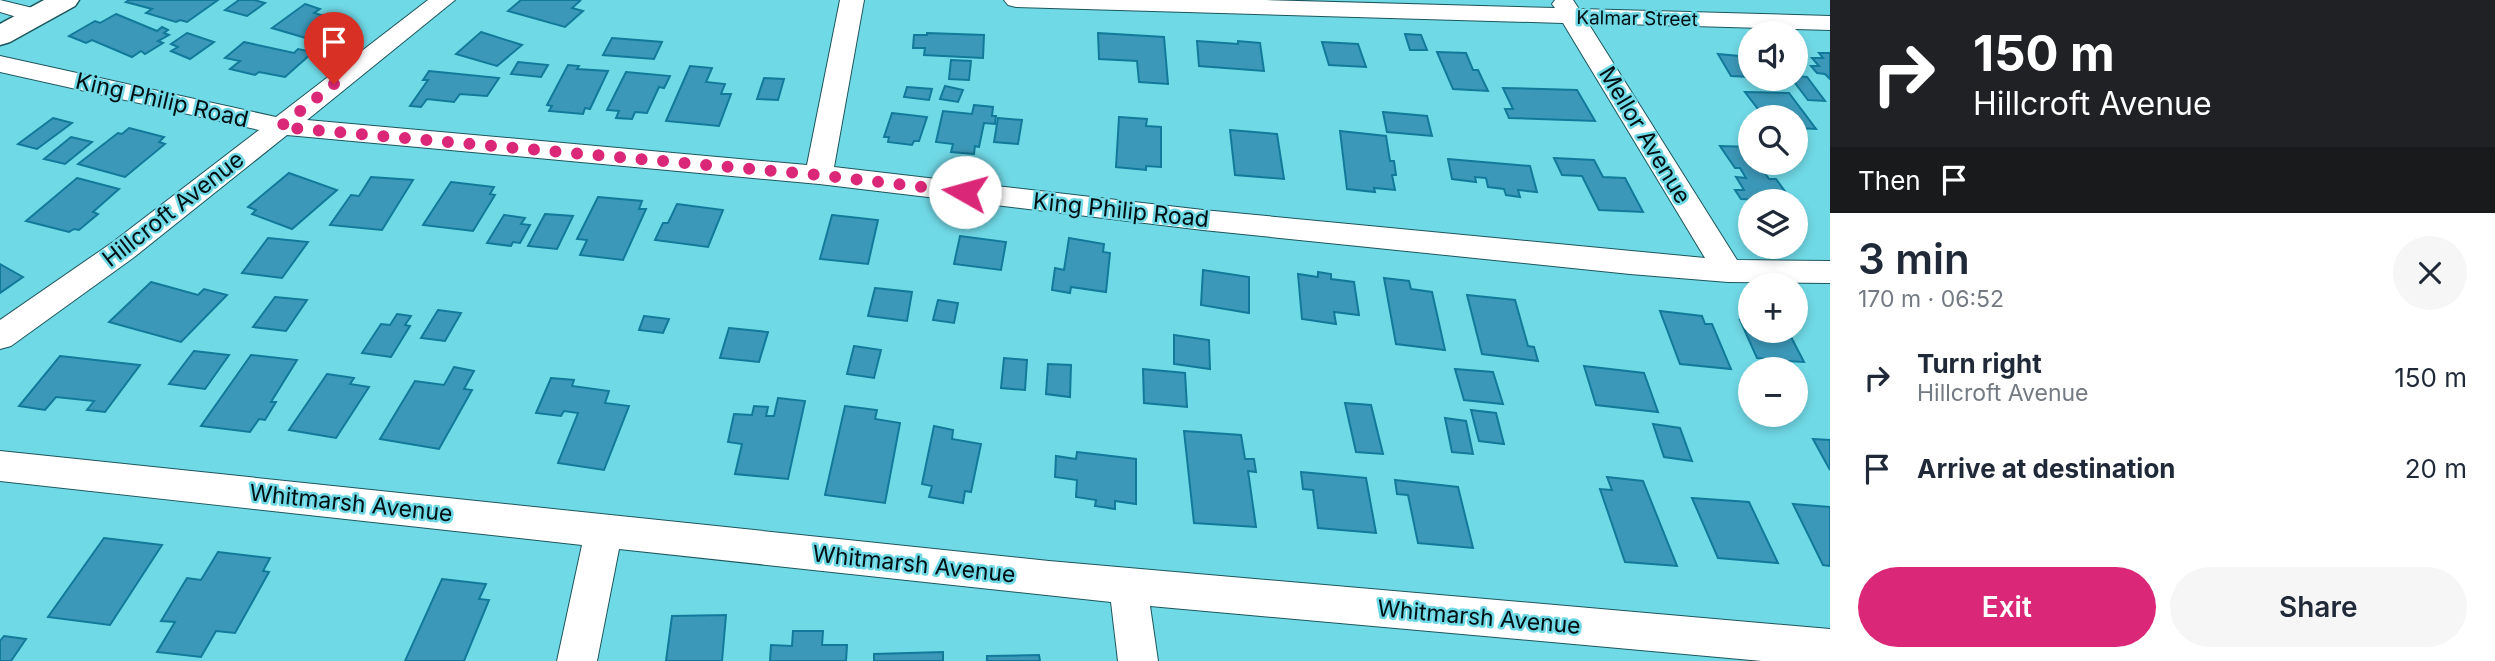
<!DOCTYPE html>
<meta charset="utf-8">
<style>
:root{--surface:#fff;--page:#f6f6f7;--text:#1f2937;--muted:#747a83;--accent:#db2777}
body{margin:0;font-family:Inter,sans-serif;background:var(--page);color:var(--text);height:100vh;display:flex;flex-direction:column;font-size:26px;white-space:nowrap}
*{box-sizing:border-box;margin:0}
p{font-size:23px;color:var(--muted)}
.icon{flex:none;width:38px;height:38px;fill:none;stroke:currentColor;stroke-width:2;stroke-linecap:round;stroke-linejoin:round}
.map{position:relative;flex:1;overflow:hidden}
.details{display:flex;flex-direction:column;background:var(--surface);width:665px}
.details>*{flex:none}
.banner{background:#202124;color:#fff;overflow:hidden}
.controls{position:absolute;left:1738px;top:21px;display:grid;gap:14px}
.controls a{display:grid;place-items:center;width:70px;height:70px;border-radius:50%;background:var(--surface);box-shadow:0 4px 10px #0003;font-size:35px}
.pin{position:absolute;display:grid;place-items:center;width:60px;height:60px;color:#fff;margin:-72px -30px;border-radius:50% 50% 50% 0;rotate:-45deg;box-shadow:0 0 7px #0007}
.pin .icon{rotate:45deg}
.me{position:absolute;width:77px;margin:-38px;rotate:277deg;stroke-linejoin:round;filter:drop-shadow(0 0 5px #0008)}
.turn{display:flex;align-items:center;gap:24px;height:147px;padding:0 28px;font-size:32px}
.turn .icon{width:91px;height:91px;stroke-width:2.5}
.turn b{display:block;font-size:49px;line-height:60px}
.then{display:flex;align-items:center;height:66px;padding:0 28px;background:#0003;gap:14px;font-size:26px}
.round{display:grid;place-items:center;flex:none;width:74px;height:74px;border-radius:37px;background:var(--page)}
.headline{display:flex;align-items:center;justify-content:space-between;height:119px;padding:0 28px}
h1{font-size:42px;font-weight:600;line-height:52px}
.primary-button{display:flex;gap:14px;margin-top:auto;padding:14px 28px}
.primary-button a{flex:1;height:80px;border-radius:42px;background:var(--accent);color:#fff;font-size:28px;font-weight:600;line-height:80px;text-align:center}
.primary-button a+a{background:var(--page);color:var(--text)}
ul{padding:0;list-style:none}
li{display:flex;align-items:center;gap:21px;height:91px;padding:0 28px}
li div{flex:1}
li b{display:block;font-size:26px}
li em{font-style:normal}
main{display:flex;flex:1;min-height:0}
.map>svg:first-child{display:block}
.building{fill:#3c98b8;stroke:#117a9a;stroke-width:2}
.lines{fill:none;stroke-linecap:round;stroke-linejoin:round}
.minor-casing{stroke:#1c565c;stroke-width:2}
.secondary-casing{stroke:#1c565c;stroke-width:3}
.minor{fill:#fff;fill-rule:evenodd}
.secondary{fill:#fff;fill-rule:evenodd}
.route{stroke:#db2777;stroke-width:12;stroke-dasharray:0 21.6}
.labels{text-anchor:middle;stroke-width:5;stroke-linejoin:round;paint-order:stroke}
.far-street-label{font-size:19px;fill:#001013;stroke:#70d9e6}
.street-label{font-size:23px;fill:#001013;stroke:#70d9e6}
</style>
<main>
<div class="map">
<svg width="1830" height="661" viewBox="0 0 1830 661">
<rect width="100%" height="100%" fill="#70d9e6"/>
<g class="building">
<polygon points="129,0 218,0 187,22 180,20 176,22 146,13 152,9 126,2"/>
<polygon points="239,0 254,0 265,3 247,16 225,10"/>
<polygon points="521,0 577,0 580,1 572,8 583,11 565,27 508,11"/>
<polygon points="305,4 320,9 314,13 356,25 329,45 272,28"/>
<polygon points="116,14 157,31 162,27 168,30 164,33 169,35 158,41 163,43 145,54 141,51 132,57 92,40 86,43 69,36 95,21 100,23"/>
<polygon points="481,32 522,45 497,66 456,54"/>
<polygon points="187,33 214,42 190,59 171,51 178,47 171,44"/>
<polygon points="927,33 984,35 983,58 924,55 925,48 913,48 914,35 927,35"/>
<polygon points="1098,33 1164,37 1168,84 1139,82 1137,61 1099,59"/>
<polygon points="1405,34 1421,35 1427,50 1410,50"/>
<polygon points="612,38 662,42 654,59 603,55"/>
<polygon points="1197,41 1238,44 1238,41 1260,43 1264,71 1199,66"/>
<polygon points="244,42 294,53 298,49 313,52 285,77 259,72 255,75 230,69 240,61 225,58"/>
<polygon points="1322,42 1358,44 1366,67 1329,65"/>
<polygon points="1437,52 1466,53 1473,70 1478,70 1488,91 1453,89"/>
<polygon points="1819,53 1830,53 1830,79 1825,74 1817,73 1811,66 1819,66 1812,58 1823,58"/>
<polygon points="1718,54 1750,57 1750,77 1731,76"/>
<polygon points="951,60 971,61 969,80 949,79"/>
<polygon points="518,62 548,65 541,77 511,74"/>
<polygon points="568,65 579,66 577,69 608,71 590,109 585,108 583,114 549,111 552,106 547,105"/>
<polygon points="690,66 712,68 706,82 725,84 721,94 731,94 719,126 666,121"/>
<polygon points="429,71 499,78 487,96 460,94 454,102 427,99 421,107 410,106 428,80 423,80"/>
<polygon points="626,72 670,76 664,88 659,87 647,113 635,112 632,119 616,118 619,111 607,110"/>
<polygon points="1796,76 1807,77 1825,101 1808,100 1792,79"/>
<polygon points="764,78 784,79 778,100 757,99"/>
<polygon points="945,86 963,90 958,102 940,99"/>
<polygon points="907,87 932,89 929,100 904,97"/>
<polygon points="1503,88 1577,90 1595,121 1509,118 1505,109 1513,109"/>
<polygon points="1745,92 1789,93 1816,129 1796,128 1796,117 1764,117"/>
<polygon points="974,105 993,107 992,116 996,116 995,124 984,123 979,147 975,146 974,154 951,152 953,144 936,142 943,111 972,114"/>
<polygon points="1383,112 1427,116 1432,136 1387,132"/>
<polygon points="892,113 927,117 919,141 914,141 912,145 888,142 889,137 884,137"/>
<polygon points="1119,117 1147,119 1146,126 1161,127 1161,167 1146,166 1146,170 1116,167"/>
<polygon points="53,118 72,123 37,149 18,144"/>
<polygon points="998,118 1022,120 1018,144 994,142"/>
<polygon points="129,128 164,137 159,142 165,144 125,177 78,164 118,133 122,134"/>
<polygon points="1230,130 1277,134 1284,179 1235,175"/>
<polygon points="1340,131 1386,136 1390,161 1394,161 1396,175 1392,175 1395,190 1374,188 1375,192 1347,189"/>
<polygon points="71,137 92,142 65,164 44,159"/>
<polygon points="1720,146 1750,147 1750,163 1763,163 1765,166 1760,166 1769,179 1776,179 1792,201 1741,199 1735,190 1744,190 1736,177 1746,178 1740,168 1735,168"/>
<polygon points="1554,158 1594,160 1603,177 1625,178 1643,212 1599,210 1582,176 1562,175"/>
<polygon points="1448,159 1530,166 1537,192 1518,190 1520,197 1506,195 1504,189 1488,187 1486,178 1475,177 1476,182 1452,179"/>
<polygon points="289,173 337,190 292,229 252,214 256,210 248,207"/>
<polygon points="371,177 413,180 382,230 330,225 351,195 359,196"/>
<polygon points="77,178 119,189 93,212 98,214 79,230 74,229 69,232 26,221"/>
<polygon points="451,182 494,187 490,194 495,195 473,231 423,225"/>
<polygon points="598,197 642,201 639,209 646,209 623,260 580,255 587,240 577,239"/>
<polygon points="677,204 723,210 708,247 655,240 663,223 668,223"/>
<polygon points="545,214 573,216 557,249 528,246"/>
<polygon points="504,215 525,218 521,224 530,225 520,243 513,242 511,246 487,243"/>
<polygon points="832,215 878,220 868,264 820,259"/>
<polygon points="960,236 1006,242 1001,270 954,264"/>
<polygon points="268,238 308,242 282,278 242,273"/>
<polygon points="1069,238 1104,244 1103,252 1110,253 1106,292 1071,287 1070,293 1052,290 1055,268 1064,270"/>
<polygon points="0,264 23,277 0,293"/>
<polygon points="1203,270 1249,277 1249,313 1201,305"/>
<polygon points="1318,272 1331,274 1331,279 1354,282 1359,315 1334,312 1336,324 1302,319 1298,274 1318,277"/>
<polygon points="1384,278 1409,281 1411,289 1432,292 1445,350 1396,344"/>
<polygon points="151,282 198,295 204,289 227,295 181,342 109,322"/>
<polygon points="875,288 912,292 907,321 868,316"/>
<polygon points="1467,295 1515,300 1528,346 1534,347 1538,361 1482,354"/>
<polygon points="275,297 307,300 286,331 253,327"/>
<polygon points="938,300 958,303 954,323 933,320"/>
<polygon points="438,310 461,313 445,341 421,338"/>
<polygon points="1660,311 1702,316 1705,324 1712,324 1731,369 1680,364"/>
<polygon points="397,314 411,316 405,325 410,326 391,357 362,353 381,324 390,325"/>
<polygon points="644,316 669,319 663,333 639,330"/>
<polygon points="1740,320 1750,321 1750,331 1789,333 1804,362 1786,361 1791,369 1771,369 1766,359 1757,358"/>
<polygon points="729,328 768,332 759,362 720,358"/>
<polygon points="1174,335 1209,340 1210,369 1174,364"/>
<polygon points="854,346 881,350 874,378 847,374"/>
<polygon points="194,351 229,355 205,389 169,384"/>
<polygon points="251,355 297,360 271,402 276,402 265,420 259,419 250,432 201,426"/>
<polygon points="60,356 140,365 105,412 87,410 94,401 56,397 45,410 19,406"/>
<polygon points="1004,358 1027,360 1025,390 1001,388"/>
<polygon points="1048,364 1071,365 1070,397 1046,394"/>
<polygon points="1584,366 1644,373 1658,412 1596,405"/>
<polygon points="454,367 474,371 464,389 472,390 439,449 380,439 415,381 444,385"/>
<polygon points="1143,369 1185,373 1187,407 1144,403"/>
<polygon points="1455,369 1493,372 1503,404 1464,400"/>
<polygon points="327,374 354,378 350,384 369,387 336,438 289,430"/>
<polygon points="551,378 574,380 572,386 609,391 605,403 629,406 604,470 558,463 578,413 564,411 561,416 536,413"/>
<polygon points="778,398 805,401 788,479 735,474 742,444 728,442 734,414 752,415 754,406 768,407 766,416 774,416"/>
<polygon points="1345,403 1371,405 1383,454 1356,452"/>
<polygon points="845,406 877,410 875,419 900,423 885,503 825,495"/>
<polygon points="1471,410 1496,413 1504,444 1479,441"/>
<polygon points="1445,418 1466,421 1473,454 1452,452"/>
<polygon points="1653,424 1680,428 1692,461 1664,457"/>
<polygon points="934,426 953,430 952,439 981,444 971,492 965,491 963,503 929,497 932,486 922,484"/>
<polygon points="1184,431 1241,435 1245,459 1254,459 1256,472 1248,471 1256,527 1194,523"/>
<polygon points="1813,439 1830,440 1830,470"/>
<polygon points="1077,452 1136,459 1136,504 1115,501 1115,509 1095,506 1096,500 1076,497 1077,480 1055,477 1056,456 1076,459"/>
<polygon points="1301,472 1366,478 1376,533 1318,528 1313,490 1303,489"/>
<polygon points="1607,477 1643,481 1677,566 1625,562 1600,489 1612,490"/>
<polygon points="1395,480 1458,487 1473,548 1418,543 1408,495 1397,494"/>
<polygon points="1692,498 1749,502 1778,563 1718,558"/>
<polygon points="1793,504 1830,507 1830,566 1823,565"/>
<polygon points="104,538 162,545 110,625 48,617"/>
<polygon points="218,552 270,558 263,571 269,572 235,633 216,631 201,657 157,652 175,622 161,621 187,578 201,580"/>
<polygon points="442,579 486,584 479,599 489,600 464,661 405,661"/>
<polygon points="726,615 722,661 666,661 672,616"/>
<polygon points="793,631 823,631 822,645 847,645 846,661 770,661 771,645 792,646"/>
<polygon points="4,636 26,639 11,661 0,661 0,641"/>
<polygon points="943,652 943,661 874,661 874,654"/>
<polygon points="1039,655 1040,661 987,661 987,656"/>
</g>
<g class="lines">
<g class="minor-casing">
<g id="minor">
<polygon points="0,0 45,11 49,16 45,21 37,23 0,12"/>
<polygon points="428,0 455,0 307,120 807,165 840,0 864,0 834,167 1203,210 1705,258 1563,23 1016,7 1008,5 1004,0 1265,0 1555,8 1552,4 1555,0 1573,0 1579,9 1830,16 1830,30 1588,23 1737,260 1830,261 1830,283 1728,282 1630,274 1203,230 819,184 287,135 133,258 11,346 0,349 0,320 113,242 259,130 0,72 0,56 276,117"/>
<polygon points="0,451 1049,561 1830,629 1830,661 1762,661 1150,606 1158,661 1118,661 1111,602 619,549 597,661 557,661 582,545 0,481"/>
</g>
</g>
<g class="secondary-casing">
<polygon id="secondary" points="44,0 79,0 75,6 10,42 0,45 0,24"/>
</g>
<use href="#minor" class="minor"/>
<use href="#secondary" class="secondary"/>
</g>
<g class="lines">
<polyline class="route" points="334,84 280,127 819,175 965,192"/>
</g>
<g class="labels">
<g class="far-street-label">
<text transform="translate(1637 18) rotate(1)" y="7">Kalmar Street</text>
</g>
<g class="street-label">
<text transform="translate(162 100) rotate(13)" y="8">King Philip Road</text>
<text transform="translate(1645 135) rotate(59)" y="8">Mellor Avenue</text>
<text transform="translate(173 209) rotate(-38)" y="8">Hillcroft Avenue</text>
<text transform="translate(1121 210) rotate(6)" y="8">King Philip Road</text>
<text transform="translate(351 503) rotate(6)" y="8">Whitmarsh Avenue</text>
<text transform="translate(914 564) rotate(6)" y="8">Whitmarsh Avenue</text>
<text transform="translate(1479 617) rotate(5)" y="8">Whitmarsh Avenue</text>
</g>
</g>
</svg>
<div class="controls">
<a><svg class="icon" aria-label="sound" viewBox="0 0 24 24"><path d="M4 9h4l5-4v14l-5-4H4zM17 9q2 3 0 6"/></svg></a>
<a><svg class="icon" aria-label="search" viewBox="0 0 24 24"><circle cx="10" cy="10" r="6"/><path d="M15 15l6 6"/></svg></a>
<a><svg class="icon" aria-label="layers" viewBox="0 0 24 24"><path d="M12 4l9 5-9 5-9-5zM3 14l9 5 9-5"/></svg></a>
<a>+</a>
<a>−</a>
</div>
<div class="pin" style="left:334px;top:84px;background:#d93025"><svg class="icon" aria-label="arrive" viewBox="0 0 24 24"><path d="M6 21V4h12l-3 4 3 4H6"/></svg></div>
<svg class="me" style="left:965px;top:192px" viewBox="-20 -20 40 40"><circle r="19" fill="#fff"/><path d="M0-13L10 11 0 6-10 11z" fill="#db2777"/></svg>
</div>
<section class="details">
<div class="banner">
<div class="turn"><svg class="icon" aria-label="right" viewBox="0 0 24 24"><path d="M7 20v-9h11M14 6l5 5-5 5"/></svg><div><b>150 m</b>Hillcroft Avenue</div></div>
<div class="then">Then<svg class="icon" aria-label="arrive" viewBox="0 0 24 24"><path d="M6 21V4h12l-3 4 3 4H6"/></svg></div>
</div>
<div class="headline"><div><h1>3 min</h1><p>170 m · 06:52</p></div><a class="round"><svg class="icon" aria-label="close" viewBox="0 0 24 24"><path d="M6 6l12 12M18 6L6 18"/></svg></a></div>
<ul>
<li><svg class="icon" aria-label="right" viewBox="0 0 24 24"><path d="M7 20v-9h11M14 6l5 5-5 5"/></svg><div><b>Turn right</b><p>Hillcroft Avenue</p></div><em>150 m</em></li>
<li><svg class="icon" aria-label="arrive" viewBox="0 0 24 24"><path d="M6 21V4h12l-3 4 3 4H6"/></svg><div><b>Arrive at destination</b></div><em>20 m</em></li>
</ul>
<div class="primary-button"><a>Exit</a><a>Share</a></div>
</section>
</main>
